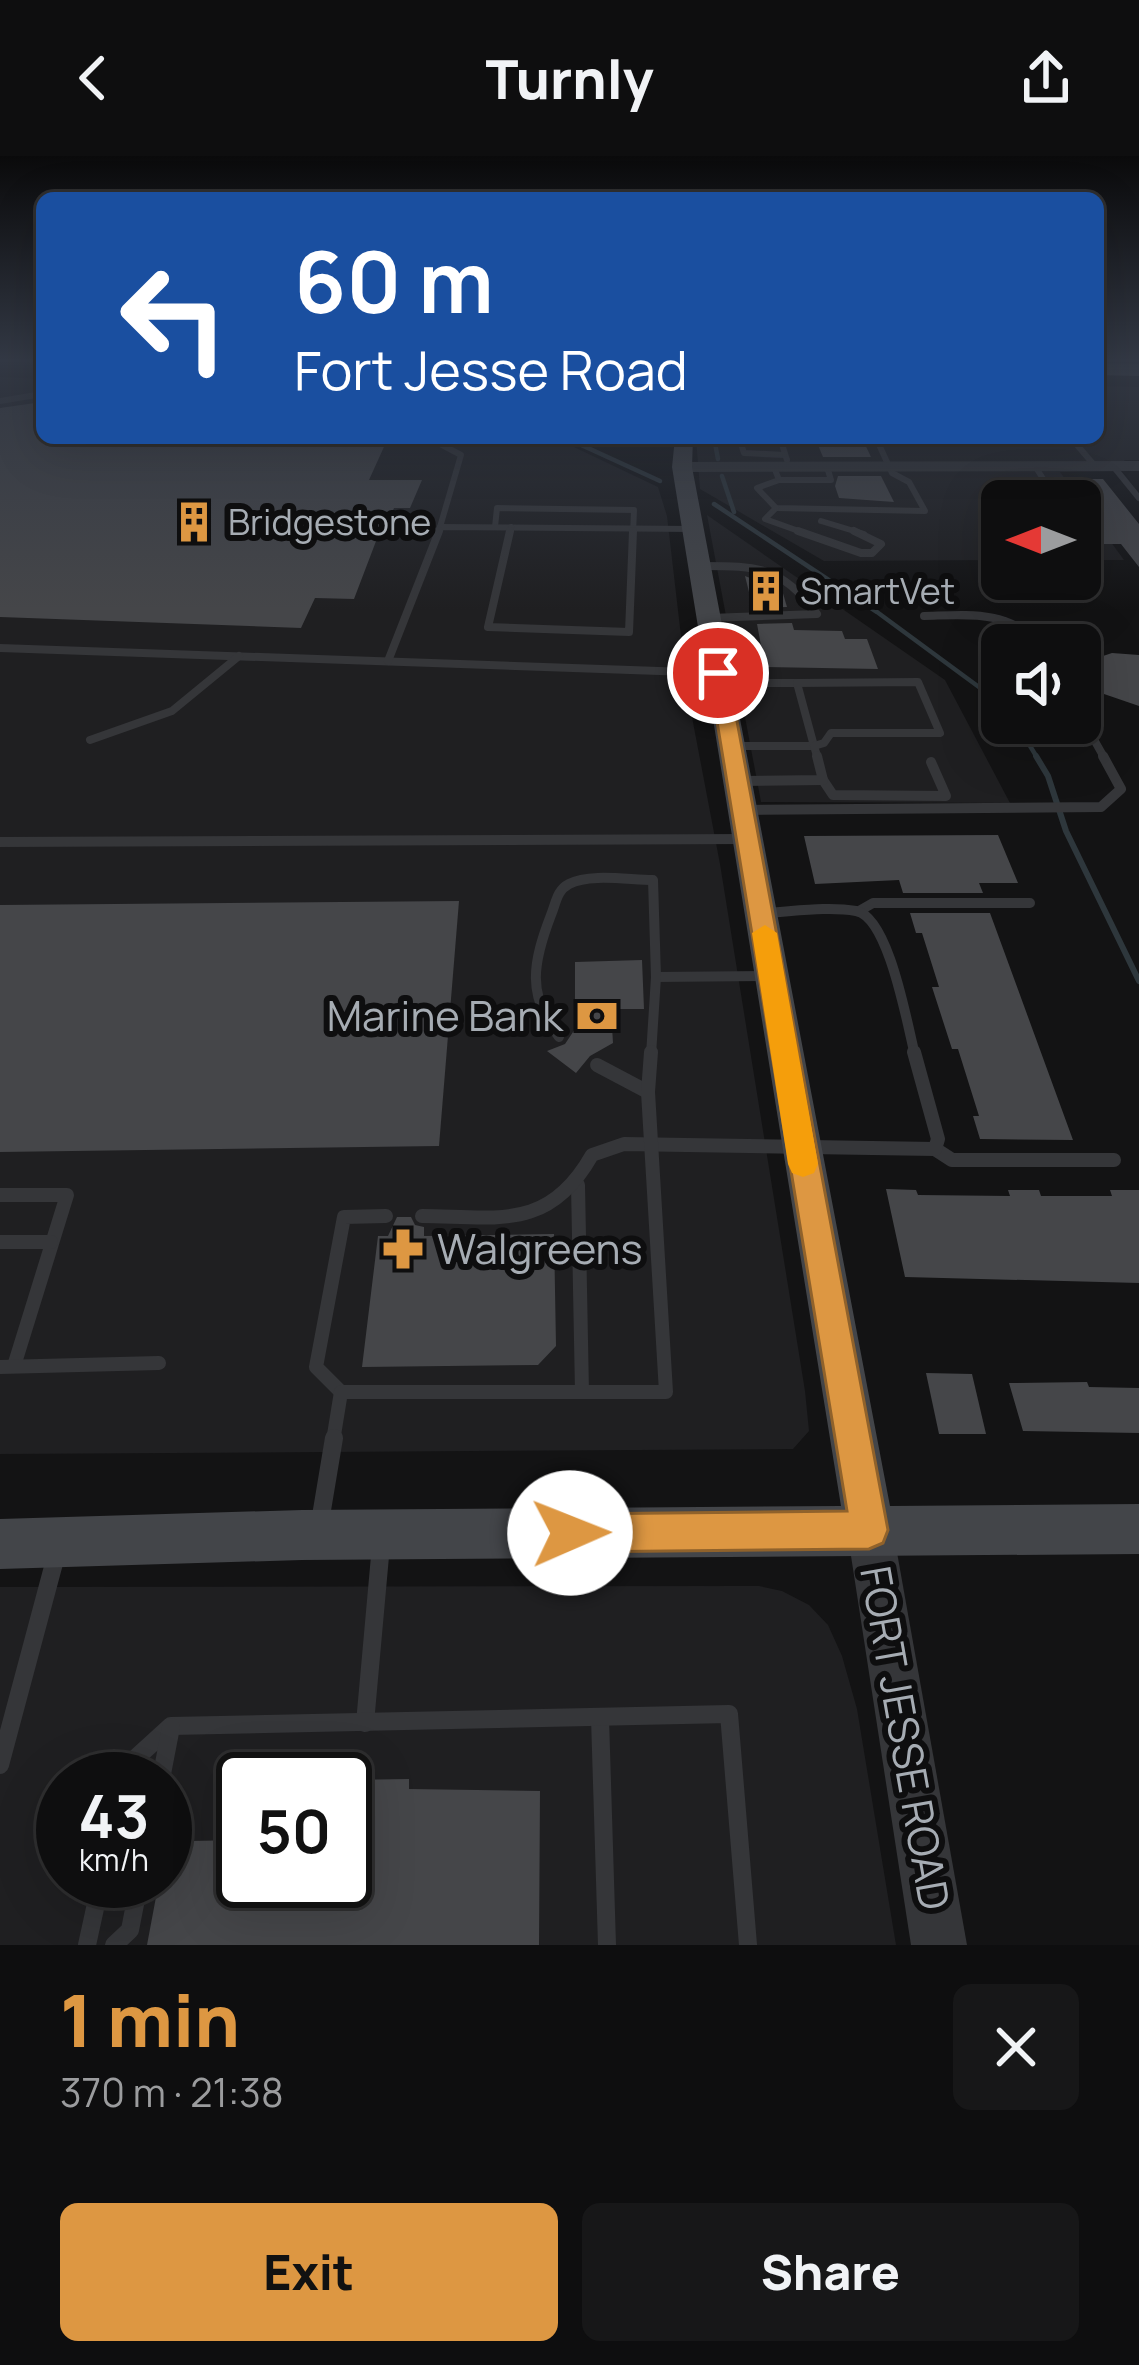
<!DOCTYPE html>
<meta charset="utf-8">
<style>
:root{--surface:#0e0e0f;--page:#171718;--text:#f1f3f6;--muted:#9b9c9e;--line:#2e2e2f;--accent:#dd9742}
body{margin:0;font-family:Manrope,sans-serif;background:var(--page);color:var(--text);height:100vh;display:flex;flex-direction:column;font-size:45px;white-space:nowrap}
*{box-sizing:border-box;margin:0}
p{font-size:39px;color:var(--muted)}
.icon{flex:none;width:66px;height:66px;fill:none;stroke:currentColor;stroke-width:2;stroke-linecap:round;stroke-linejoin:round}
.map{position:relative;height:1789px;overflow:hidden}
.side{display:flex;flex-direction:column;background:var(--surface);flex:1}
.side>*{flex:none}
.guide{position:absolute;left:36px;top:36px;width:1068px;height:252px;border-radius:18px;box-shadow:0 12px 48px #0002,0 0 0 3px var(--line);background:#1a4fa0;color:#fff;overflow:hidden}
.needle{width:78px;rotate:270deg}
.buttons{position:absolute;left:981px;top:324px;display:grid;gap:24px}
.buttons a{display:grid;place-items:center;width:120px;height:120px;border-radius:18px;background:var(--surface);box-shadow:0 12px 48px #0002,0 0 0 3px var(--line);font-size:60px}
.speed{position:absolute;left:36px;top:1596px;display:flex;gap:24px;font-size:60px;font-weight:700;text-align:center}
.speed>*{display:grid;place-content:center;width:156px;height:156px;border-radius:50%;background:var(--surface);box-shadow:0 12px 48px #0002,0 0 0 3px var(--line);line-height:1}
.speed small{font-size:30px;font-weight:400}
.speed .limit{border:6px solid #111;border-radius:18px;background:#fff;color:#111}
.pin{position:absolute;display:grid;place-items:center;width:102px;height:102px;color:#fff;margin:-51px;border:6px solid #fff;border-radius:50%;box-shadow:0 3px 12px #0007}
.me{position:absolute;width:132px;margin:-66px;rotate:89deg;stroke-linejoin:round;filter:drop-shadow(0 0 9px #0008)}
.turn{display:flex;align-items:center;gap:42px;height:252px;padding:0 60px;font-size:54px}
.turn .icon{width:156px;height:156px;stroke-width:2.5}
.turn b{display:block;font-size:84px;line-height:102px}
.round{display:grid;place-items:center;flex:none;width:126px;height:126px;border-radius:18px;background:var(--page)}
.summary{display:flex;align-items:center;justify-content:space-between;height:204px;padding:0 60px}
h1{font-size:72px;font-weight:800;line-height:90px;color:var(--accent)}
.primary-button{display:flex;gap:24px;margin-top:auto;padding:24px 60px}
.primary-button a{flex:1;height:138px;border-radius:18px;background:var(--accent);color:#111;font-size:48px;font-weight:800;line-height:138px;text-align:center}
.primary-button a+a{background:var(--page);color:var(--text)}
header{display:flex;justify-content:space-between;align-items:center;height:156px;padding:0 60px;background:var(--surface);font-size:54px;font-weight:800}
.map>svg:first-child{display:block}
.built{fill:#1f1f21;fill-rule:evenodd}
.lines{fill:none;stroke-linecap:round;stroke-linejoin:round}
.stream-far1{stroke:#2e373c;stroke-width:4.5}
.stream{stroke:#2e373c;stroke-width:6}
.building{fill:#454649}
.service-far4{stroke:#353639;stroke-width:6}
.service-far3{stroke:#353639;stroke-width:8}
.service-far2{stroke:#353639;stroke-width:10}
.service-far1{stroke:#353639;stroke-width:14}
.service{stroke:#353639;stroke-width:18}
.tertiary{fill:#353639;fill-rule:evenodd}
.secondary{fill:#434549;fill-rule:evenodd}
.trunk{fill:#595c60;fill-rule:evenodd}
.route{fill:#dd9742;stroke:#90622b;stroke-width:3}
.slow{fill:#f59e0b}
.labels{text-anchor:middle;stroke-width:12;stroke-linejoin:round;paint-order:stroke}
.far-poi-label{font-size:36px;fill:#a6acb3;stroke:#0e0e0f;text-anchor:start}
.poi-label{font-size:42px;fill:#a6acb3;stroke:#0e0e0f;text-anchor:end}
.street-label{font-size:42px;fill:#a6acb3;stroke:#0e0e0f}
</style>
<header><svg class="icon" aria-label="back" viewBox="0 0 24 24"><path d="M15 5l-7 7 7 7"/></svg>Turnly<svg class="icon" aria-label="share" viewBox="0 0 24 24"><path d="M12 15V3M7 8l5-5 5 5M5 13v7h14v-7"/></svg></header>
<div class="map">
<svg width="1139" height="1789" viewBox="0 0 1139 1789">
<rect width="100%" height="100%" fill="#131314"/>
<g class="built">
<polygon points="0,221 42,223 42,282 555,282 658,331 667,360 688,540 720,708 805,1235 809,1275 793,1293 0,1298"/>
<polygon points="1098,230 1139,231 1139,304 1124,304 1133,315 1060,316 1124,404 1080,404 1080,345 1002,345 1002,404 824,405 700,333 696,282 1098,282"/>
<polygon points="707,359 945,524 1010,647 761,646"/>
<path d="M759,1430l23,5 27,14 19,20 14,31 15,53 39,236h-896v-358zM63,1623h102v102h-102zM243,1623h102v102h-102z"/>
</g>
<g class="lines">
<g class="stream-far1">
<polyline points="23,204 42,205"/>
<polyline points="566,282 660,325"/>
<polyline points="714,282 718,303"/>
<polyline points="722,320 734,356"/>
<polyline points="714,348 877,456 1002,548"/>
<polyline points="1016,567 1038,603"/>
</g>
<polyline class="stream" points="1036,600 1048,620 1066,675 1139,825"/>
</g>
<g class="building">
<polygon points="42,246 42,282 388,282 369,324 422,324 410,352 394,352 382,380 378,380 354,443 315,442 301,472 0,461 0,252"/>
<polygon points="815,282 862,282 871,301 823,301"/>
<polygon points="838,320 881,320 894,346 839,342 835,330"/>
<polygon points="1080,323 1103,323 1139,368 1139,411 1121,388 1080,388"/>
<polygon points="745,420 782,434 787,451 753,452"/>
<polygon points="792,467 794,474 842,475 845,483 867,483 878,513 765,511 757,468"/>
<polygon points="1112,497 1139,499 1139,550 1104,538 1085,522 1088,505"/>
<polygon points="998,679 1018,727 979,727 983,737 903,737 899,724 815,728 804,680"/>
<polygon points="459,745 439,990 0,996 0,749"/>
<polygon points="910,757 990,757 1073,984 980,983 973,960 979,960 958,893 952,893 932,831 939,831 922,777 916,777"/>
<polygon points="642,804 644,853 611,853 613,887 590,900 576,917 547,895 565,888 575,873 575,806"/>
<polygon points="886,1033 916,1034 918,1039 1010,1040 1008,1034 1039,1034 1041,1040 1112,1040 1110,1034 1139,1034 1139,1127 905,1121"/>
<polygon points="397,1061 411,1061 415,1069 424,1071 424,1080 554,1078 556,1190 538,1209 362,1211 378,1080 388,1080"/>
<polygon points="926,1217 972,1218 986,1278 939,1278"/>
<polygon points="1087,1226 1089,1231 1139,1232 1139,1277 1023,1275 1009,1227"/>
<polygon points="409,1623 409,1633 540,1635 539,1789 147,1789 159,1725 165,1725 165,1657 193,1656 189,1685 243,1684 243,1725 345,1725 345,1624"/>
</g>
<g class="lines">
<g class="service-far4">
<polyline points="0,245 42,238"/>
<polyline points="429,282 461,299 440,371"/>
<polyline points="739,282 744,297 785,299"/>
<polyline points="780,282 787,304"/>
<polyline points="915,282 927,287 990,288"/>
<polyline points="1071,282 1095,310"/>
<polyline points="1035,310 1057,345"/>
<polyline points="1113,310 1139,342"/>
<polyline points="774,311 779,324 757,332 776,352 925,355 909,326 892,317 876,282"/>
<polyline points="779,324 831,324 827,311"/>
<polyline points="776,352 765,363 807,378"/>
<polyline points="821,365 864,378"/>
<polyline points="495,371 497,352 634,354 633,378"/>
<polyline points="437,378 440,371 693,373"/>
<polyline points="509,378 511,371"/>
</g>
<g class="service-far3">
<polyline points="510,375 488,471 629,476 633,375"/>
<polyline points="798,375 861,397 872,397 881,388 854,375"/>
<path d="M699,410c58,0 81,-1 118,48l-108,4"/>
<path d="M924,460c42,-1 86,-7 115,29"/>
<polyline points="0,492 717,517"/>
<polyline points="388,505 439,375"/>
<polyline points="721,527 797,527 814,590 732,590"/>
<polyline points="797,527 918,526 940,577 831,577 824,587 814,590 818,603"/>
<polyline points="1080,559 1105,603"/>
<polyline points="90,584 172,555 239,500"/>
</g>
<g class="service-far2">
<polyline points="823,624 833,639 946,640 931,606"/>
<polyline points="739,625 823,624 817,600"/>
<polyline points="744,654 1101,651 1121,633 1103,600"/>
<polyline points="0,686 747,683"/>
<polyline points="859,755 873,747 1030,747"/>
<path d="M761,757c29,-1 66,-7 95,-2 33,6 51,113 59,144"/>
<polyline points="656,821 771,820"/>
<path d="M559,881c-33,-42 -26,-75 -8,-122 5,-12 6,-25 18,-31 21,-11 60,-4 84,-4l3,97 -5,78"/>
</g>
<g class="service-far1">
<polyline points="597,909 648,936"/>
<polyline points="935,993 952,1004 1114,1004"/>
<polyline points="578,1029 582,1236"/>
<polyline points="0,1039 67,1039 14,1210"/>
<path d="M422,1060c77,1 127,15 170,-61l32,-11 311,5 3,-10 -24,-87"/>
<polyline points="0,1086 51,1086"/>
<polyline points="0,1211 159,1207"/>
<polyline points="341,1236 316,1211 344,1061 386,1060"/>
<polyline points="333,1285 341,1236 666,1236 648,936 651,896"/>
</g>
<g class="service">
<polyline points="320,1366 334,1282"/>
<polyline points="600,1562 607,1789"/>
<polyline points="365,1567 381,1389"/>
<polyline points="0,1609 57,1396"/>
<polyline points="123,1623 126,1611 171,1570 729,1558 748,1789"/>
<polyline points="161,1623 171,1571"/>
<polyline points="87,1789 101,1725"/>
<polyline points="114,1789 130,1774 136,1743"/>
</g>
<g class="tertiary">
<polygon points="1139,305 1139,315 682,316 673,311 682,306"/>
<polygon points="870,1351 886,1358 893,1374 967,1789 911,1789 847,1374 854,1358"/>
</g>
<polygon class="secondary" points="675,282 693,282 692,311 890,1350 1139,1348 1139,1398 302,1404 0,1413 0,1363 302,1354 841,1350 672,311"/>
<polygon class="trunk" points="1098,207 1139,208 1139,220 1098,219"/>
</g>
<linearGradient id="sky" x2="0" y2="1"><stop stop-color="#0a0a0b"/><stop offset="0.45" stop-color="#333945"/><stop offset="1" stop-color="#333945" stop-opacity="0"/></linearGradient>
<rect width="1139" height="454" fill="url(#sky)"/>
<polygon class="route" points="718,511 728,517 888,1374 883,1387 869,1393 570,1396 556,1390 551,1377 556,1363 570,1358 847,1355 709,517"/>
<polygon class="slow" points="765,769 777,777 818,1008 814,1017 803,1021 792,1017 788,1008 752,777"/>
<defs>
<g id="building-bare" transform="scale(3.24)"><path d="M-4-6H4V6H1V3H-1V6H-4ZM-2.5-4.3h1.7v1.8h-1.7ZM.8-4.3h1.7v1.8H.8ZM-2.5-1h1.7V.8h-1.7ZM.8-1h1.7V.8H.8Z" fill="#dd9742" stroke="#0e0e0f" stroke-width="2.5" paint-order="stroke"/></g>
<g id="bank-bare" transform="scale(3.24)"><path d="M-6-4H6V4H-6ZM0-2.3a2.3 2.3 0 1 0 0 4.6a2.3 2.3 0 1 0 0-4.6Z" fill="#dd9742" stroke="#0e0e0f" stroke-width="2.5" paint-order="stroke"/></g>
<g id="pharmacy-bare" transform="scale(3.24)"><path d="M-2-6h4v4h4v4h-4v4h-4v-4h-4v-4h4Z" fill="#dd9742" stroke="#0e0e0f" stroke-width="2.5" paint-order="stroke"/></g>
</defs>
<g fill-rule="evenodd">
<use href="#building-bare" x="194" y="366"/>
<use href="#building-bare" x="766" y="435"/>
<use href="#bank-bare" x="597" y="860"/>
<use href="#pharmacy-bare" x="403" y="1093"/>
</g>
<g class="labels">
<g class="far-poi-label">
<text x="228" y="379">Bridgestone</text>
<text x="800" y="448">SmartVet</text>
</g>
<g class="poi-label">
<text x="563" y="875">Marine Bank</text>
<text x="437" y="1108" text-anchor="start">Walgreens</text>
</g>
<g class="street-label">
<text transform="translate(905 1582) rotate(80)" y="15">FORT JESSE ROAD</text>
</g>
</g>
</svg>
<div class="buttons">
<a><svg class="needle" viewBox="-14 -14 28 28"><path d="M0-13l5 13h-10z" fill="#e53935"/><path d="M0 13l5-13h-10z" fill="#9b9c9e"/></svg></a>
<a><svg class="icon" aria-label="sound" viewBox="0 0 24 24"><path d="M4 9h4l5-4v14l-5-4H4zM17 9q2 3 0 6"/></svg></a>
</div>
<div class="speed"><div>43<small>km/h</small></div><div class="limit">50</div></div>
<div class="pin" style="left:718px;top:517px;background:#d93025"><svg class="icon" aria-label="arrive" viewBox="0 0 24 24"><path d="M6 21V4h12l-3 4 3 4H6"/></svg></div>
<svg class="me" style="left:570px;top:1377px" viewBox="-20 -20 40 40"><circle r="19" fill="#fff"/><path d="M0-13L10 11 0 6-10 11z" fill="#dd9742"/></svg>
<div class="guide">
<div class="turn"><svg class="icon" aria-label="left" viewBox="0 0 24 24"><path d="M17 20v-9H6M10 6l-5 5 5 5"/></svg><div><b>60 m</b>Fort Jesse Road</div></div>
</div>
</div>
<section class="side">
<div class="summary"><div><h1>1 min</h1><p>370 m · 21:38</p></div><a class="round"><svg class="icon" aria-label="close" viewBox="0 0 24 24"><path d="M6 6l12 12M18 6L6 18"/></svg></a></div>
<div class="primary-button"><a>Exit</a><a>Share</a></div>
</section>
